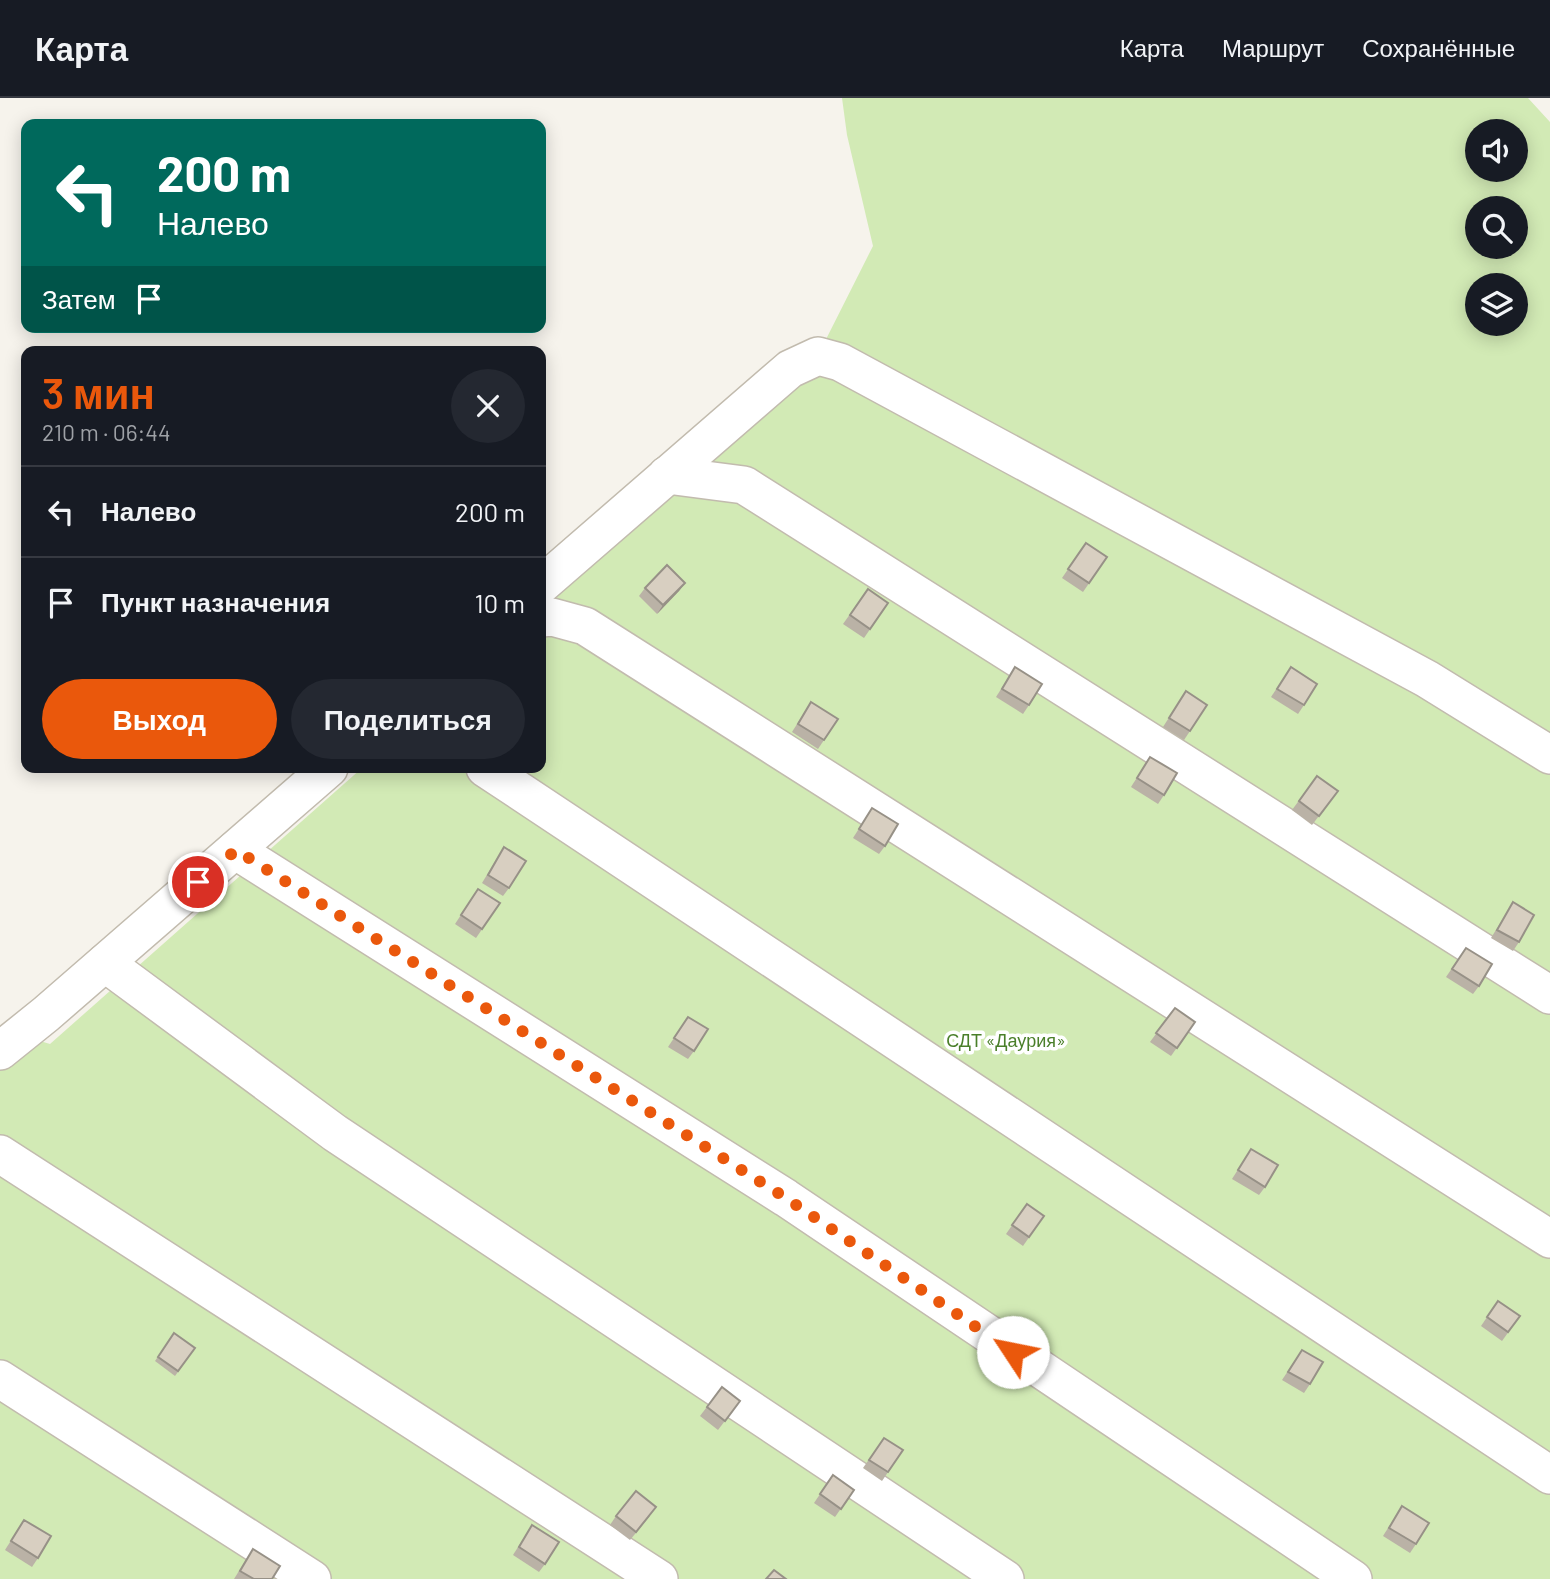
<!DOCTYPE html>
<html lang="ru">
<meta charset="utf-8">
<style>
:root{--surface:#171b24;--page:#242831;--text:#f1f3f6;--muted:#9ea1a6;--line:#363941;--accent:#ea580c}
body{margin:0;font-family:Barlow,sans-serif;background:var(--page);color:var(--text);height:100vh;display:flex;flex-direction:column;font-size:26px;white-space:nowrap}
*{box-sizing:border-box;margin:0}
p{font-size:23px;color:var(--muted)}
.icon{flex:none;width:38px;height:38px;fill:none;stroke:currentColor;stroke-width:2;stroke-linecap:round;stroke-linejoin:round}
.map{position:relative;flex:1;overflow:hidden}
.details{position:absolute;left:21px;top:248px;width:525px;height:427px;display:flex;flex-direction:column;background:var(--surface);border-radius:14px;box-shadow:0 4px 18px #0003}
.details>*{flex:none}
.hud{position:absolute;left:21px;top:21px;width:525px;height:214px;border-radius:14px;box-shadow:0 4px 18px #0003;background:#00695c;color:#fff;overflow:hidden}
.controls{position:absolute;left:1465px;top:21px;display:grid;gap:14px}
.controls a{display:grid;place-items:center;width:63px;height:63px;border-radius:50%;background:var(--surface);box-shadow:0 4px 18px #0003;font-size:35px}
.pin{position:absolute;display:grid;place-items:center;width:60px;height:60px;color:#fff;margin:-30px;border:4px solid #fff;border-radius:50%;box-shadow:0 2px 7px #0007}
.me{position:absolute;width:77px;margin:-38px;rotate:304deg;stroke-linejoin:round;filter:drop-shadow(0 0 5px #0008)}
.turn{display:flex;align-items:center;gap:24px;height:147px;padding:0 21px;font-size:32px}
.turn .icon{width:91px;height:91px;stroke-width:2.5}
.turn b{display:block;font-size:49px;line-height:60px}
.then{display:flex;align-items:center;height:66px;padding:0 21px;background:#0003;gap:14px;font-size:26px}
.round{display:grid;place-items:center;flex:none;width:74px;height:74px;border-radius:37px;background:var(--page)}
.headline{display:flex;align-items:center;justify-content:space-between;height:119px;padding:0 21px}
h1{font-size:42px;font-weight:600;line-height:52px;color:var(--accent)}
.button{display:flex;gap:14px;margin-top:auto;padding:14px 21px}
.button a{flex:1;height:80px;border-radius:42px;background:var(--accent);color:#fff;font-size:28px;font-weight:600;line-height:80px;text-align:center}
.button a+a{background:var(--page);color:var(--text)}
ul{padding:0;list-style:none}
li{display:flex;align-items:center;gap:21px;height:91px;padding:0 21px;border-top:2px solid var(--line)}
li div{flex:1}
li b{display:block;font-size:26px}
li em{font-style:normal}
header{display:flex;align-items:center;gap:42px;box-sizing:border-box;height:98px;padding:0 35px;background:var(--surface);border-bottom:2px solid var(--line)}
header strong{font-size:33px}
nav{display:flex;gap:38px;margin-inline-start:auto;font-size:24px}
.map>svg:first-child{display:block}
.green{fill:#d2eab5;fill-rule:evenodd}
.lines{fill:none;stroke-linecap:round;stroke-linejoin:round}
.minor-casing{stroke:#c2bbae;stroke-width:40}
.minor{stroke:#fff;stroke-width:37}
.wall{fill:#bab2a6}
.shaded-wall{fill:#979187}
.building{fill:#d8cfc1;stroke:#979187;stroke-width:2}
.route{stroke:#ea580c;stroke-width:12;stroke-dasharray:0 21.6}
.labels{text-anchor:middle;stroke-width:7;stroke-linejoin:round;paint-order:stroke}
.park-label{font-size:18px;fill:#4a7f2a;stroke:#fff}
</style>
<header>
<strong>Карта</strong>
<nav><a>Карта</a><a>Маршрут</a><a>Сохранённые</a></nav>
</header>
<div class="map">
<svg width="1550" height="1481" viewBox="0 0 1550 1481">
<rect width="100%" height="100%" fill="#f6f3ec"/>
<path class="green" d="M842,0h686l22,24v1457h-1550v-550l50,15 312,-276h179v-158l268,-237 64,-127 -26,-111zM1477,33h39v39h-39zM1477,110h39v39h-39zM1477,187h39v39h-39z"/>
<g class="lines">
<g class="minor-casing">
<g id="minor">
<polyline points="667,377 744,387 1550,897"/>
<polyline points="541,487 790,271 818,258 840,264 1427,581 1550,657"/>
<polyline points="541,520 552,519 585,528 1550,1141"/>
<polyline points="485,670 1550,1377"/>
<polyline points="235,752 786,1100 1353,1481"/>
<polyline points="105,865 335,1035 1005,1481"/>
<polyline points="0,953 46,916 329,670"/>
<polyline points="0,1056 659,1481"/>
<polyline points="0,1281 312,1481"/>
</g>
</g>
<use href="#minor" class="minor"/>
</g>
<g class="wall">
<polygon points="1086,445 1107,459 1083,494 1062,480"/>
<polygon points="685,485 679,493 657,516 639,498 645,490"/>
<polygon points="868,491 888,505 864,540 843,526"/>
<polygon points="1015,569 1029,607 1023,616 996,599"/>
<polygon points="1291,569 1304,607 1298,616 1271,599"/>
<polygon points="1186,593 1190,633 1184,642 1163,629"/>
<polygon points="811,604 824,642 818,651 792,634"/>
<polygon points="1150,659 1164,697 1158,706 1131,689"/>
<polygon points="1317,678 1338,693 1312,727 1292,712"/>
<polygon points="872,710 885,748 879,756 853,740"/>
<polygon points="504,749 509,790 503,798 482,785"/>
<polygon points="478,791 500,805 476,840 455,826"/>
<polygon points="1513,804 1519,844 1513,853 1491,840"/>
<polygon points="1466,850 1479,888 1473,896 1446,879"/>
<polygon points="1175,910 1195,924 1171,958 1150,944"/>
<polygon points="688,919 694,953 688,961 668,949"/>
<polygon points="1251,1051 1265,1089 1259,1097 1232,1081"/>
<polygon points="1027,1106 1044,1118 1023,1148 1006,1136"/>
<polygon points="1498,1203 1520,1218 1502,1243 1481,1228"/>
<polygon points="174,1235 195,1250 175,1278 155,1263"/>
<polygon points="1302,1252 1310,1286 1304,1295 1282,1282"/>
<polygon points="722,1289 740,1303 718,1332 700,1318"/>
<polygon points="884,1340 903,1352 882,1383 863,1370"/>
<polygon points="833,1377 854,1392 835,1419 814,1405"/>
<polygon points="1402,1408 1416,1446 1410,1455 1383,1438"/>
<polygon points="616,1418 650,1418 630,1442 610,1427"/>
<polygon points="24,1422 38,1460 32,1469 5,1452"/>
<polygon points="532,1427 545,1466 539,1474 513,1457"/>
<polygon points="253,1451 272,1481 234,1481 247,1460"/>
</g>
<polygon class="shaded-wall" points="685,485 679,493 657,516 663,507"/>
<g class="building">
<polygon points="1086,445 1107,459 1089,485 1068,471"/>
<polygon points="667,467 685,485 663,507 645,490"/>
<polygon points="868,491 888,505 870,531 850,517"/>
<polygon points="1015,569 1042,586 1029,607 1002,591"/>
<polygon points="1291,569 1317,586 1304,607 1277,591"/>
<polygon points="1186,593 1207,607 1190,633 1169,620"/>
<polygon points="811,604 838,621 824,642 798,626"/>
<polygon points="1150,659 1177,675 1164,697 1137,680"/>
<polygon points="1317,678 1338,693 1319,718 1299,703"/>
<polygon points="872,710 898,726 885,748 859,731"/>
<polygon points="504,749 526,763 509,790 488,777"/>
<polygon points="478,791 500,805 482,831 461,817"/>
<polygon points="1513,804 1534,817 1519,844 1497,832"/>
<polygon points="1466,850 1492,866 1479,888 1452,871"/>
<polygon points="1175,910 1195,924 1177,950 1156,935"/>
<polygon points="688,919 708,931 694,953 674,940"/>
<polygon points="1251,1051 1278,1067 1265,1089 1238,1072"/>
<polygon points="1027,1106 1044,1118 1029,1139 1012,1127"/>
<polygon points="1498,1203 1520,1218 1508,1234 1487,1219"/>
<polygon points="174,1235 195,1250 178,1273 158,1259"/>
<polygon points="1302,1252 1323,1264 1310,1286 1288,1274"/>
<polygon points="722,1289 740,1303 725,1323 707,1309"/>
<polygon points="884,1340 903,1352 888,1374 869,1362"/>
<polygon points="833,1377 854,1392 841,1411 820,1396"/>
<polygon points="636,1393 656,1409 636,1434 616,1418"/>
<polygon points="1402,1408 1429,1425 1416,1446 1389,1430"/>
<polygon points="24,1422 51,1438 38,1460 11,1443"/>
<polygon points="532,1427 559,1444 545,1466 519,1449"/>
<polygon points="253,1451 280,1468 272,1481 254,1481 240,1473"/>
<polygon points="774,1472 786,1481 766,1481"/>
</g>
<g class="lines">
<polyline class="route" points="198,784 236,752 786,1100 1013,1254"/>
</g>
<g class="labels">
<g class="park-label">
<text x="1006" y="949">СДТ «Даурия»</text>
</g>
</g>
</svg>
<div class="controls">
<a><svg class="icon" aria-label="sound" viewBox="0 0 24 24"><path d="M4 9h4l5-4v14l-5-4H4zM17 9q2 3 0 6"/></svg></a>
<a><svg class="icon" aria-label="search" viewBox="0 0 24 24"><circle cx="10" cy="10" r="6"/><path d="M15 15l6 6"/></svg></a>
<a><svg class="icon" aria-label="layers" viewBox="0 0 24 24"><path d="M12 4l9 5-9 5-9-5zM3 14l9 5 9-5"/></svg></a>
</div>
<div class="pin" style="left:198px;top:784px;background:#d93025"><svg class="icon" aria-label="arrive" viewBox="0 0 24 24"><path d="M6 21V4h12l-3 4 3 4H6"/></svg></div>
<svg class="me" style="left:1013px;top:1254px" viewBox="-20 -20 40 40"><circle r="19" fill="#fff"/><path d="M0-13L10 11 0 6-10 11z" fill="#ea580c"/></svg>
<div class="hud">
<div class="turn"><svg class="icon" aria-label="left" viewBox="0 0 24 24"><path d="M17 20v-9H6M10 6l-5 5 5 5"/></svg><div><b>200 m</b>Налево</div></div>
<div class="then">Затем<svg class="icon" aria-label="arrive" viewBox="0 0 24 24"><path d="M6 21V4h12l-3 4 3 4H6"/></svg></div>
</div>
<section class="details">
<div class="headline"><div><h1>3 мин</h1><p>210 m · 06:44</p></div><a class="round"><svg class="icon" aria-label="close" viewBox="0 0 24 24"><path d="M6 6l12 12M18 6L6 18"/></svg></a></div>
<ul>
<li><svg class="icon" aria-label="left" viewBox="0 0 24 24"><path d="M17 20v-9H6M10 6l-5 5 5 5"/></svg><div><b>Налево</b></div><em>200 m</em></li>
<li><svg class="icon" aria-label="arrive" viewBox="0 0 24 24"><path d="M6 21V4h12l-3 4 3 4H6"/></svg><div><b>Пункт назначения</b></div><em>10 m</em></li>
</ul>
<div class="button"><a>Выход</a><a>Поделиться</a></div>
</section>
</div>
